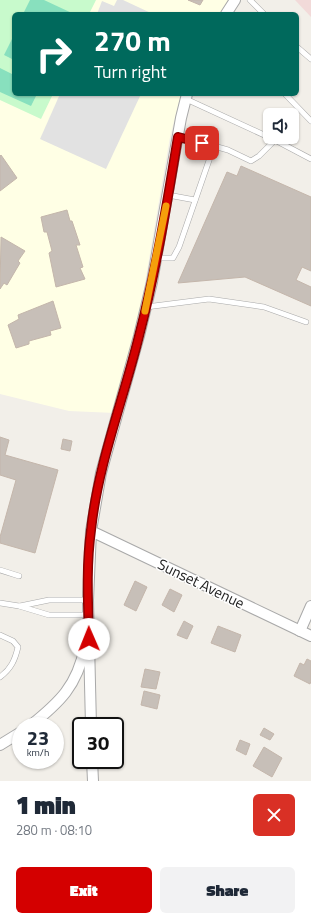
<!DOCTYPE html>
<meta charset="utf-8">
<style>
:root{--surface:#fff;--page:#f2f2f3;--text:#1f2937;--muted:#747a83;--accent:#d40000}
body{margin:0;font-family:"Titillium Web",sans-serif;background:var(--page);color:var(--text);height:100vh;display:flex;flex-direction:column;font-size:15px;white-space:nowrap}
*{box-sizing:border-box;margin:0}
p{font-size:13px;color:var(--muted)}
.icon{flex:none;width:22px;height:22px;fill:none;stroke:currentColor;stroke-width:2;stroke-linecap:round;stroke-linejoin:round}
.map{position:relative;height:781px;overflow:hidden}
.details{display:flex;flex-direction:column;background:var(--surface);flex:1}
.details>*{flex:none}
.top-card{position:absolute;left:12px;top:12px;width:287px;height:84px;border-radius:6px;box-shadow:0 1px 3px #0004;background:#00695c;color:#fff;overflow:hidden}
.controls{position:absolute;left:263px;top:108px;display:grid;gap:8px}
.controls a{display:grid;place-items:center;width:36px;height:36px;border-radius:6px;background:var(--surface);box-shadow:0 1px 3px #0004;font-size:20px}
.speed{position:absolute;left:12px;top:717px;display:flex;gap:8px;font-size:20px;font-weight:700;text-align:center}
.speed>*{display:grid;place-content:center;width:52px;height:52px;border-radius:50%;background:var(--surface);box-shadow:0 1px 3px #0004;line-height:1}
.speed small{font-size:10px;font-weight:400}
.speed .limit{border:2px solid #111;border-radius:6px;background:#fff;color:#111}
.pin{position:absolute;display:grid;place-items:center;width:34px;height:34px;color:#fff;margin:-17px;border-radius:8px;box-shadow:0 2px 6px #0006}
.me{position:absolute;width:44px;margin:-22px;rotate:359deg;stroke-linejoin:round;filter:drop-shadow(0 0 3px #0008)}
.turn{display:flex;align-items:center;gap:14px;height:84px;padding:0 16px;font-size:18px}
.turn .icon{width:52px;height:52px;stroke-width:2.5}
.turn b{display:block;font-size:28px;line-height:34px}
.round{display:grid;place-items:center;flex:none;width:42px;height:42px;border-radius:6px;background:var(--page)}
.headline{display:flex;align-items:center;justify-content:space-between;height:68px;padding:0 16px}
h1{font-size:24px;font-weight:800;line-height:30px}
.action{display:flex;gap:8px;margin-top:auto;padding:8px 16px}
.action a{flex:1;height:46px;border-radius:6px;background:var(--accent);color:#fff;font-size:16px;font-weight:800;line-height:46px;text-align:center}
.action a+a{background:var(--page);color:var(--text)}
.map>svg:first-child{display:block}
.commercial{fill:#f2dad9}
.education{fill:#ffffe5}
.park{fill:#c8facc}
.pitch{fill:#88e0be}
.parking{fill:#e2e2e2}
.building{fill:#c7bfb8;stroke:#c4b6ab}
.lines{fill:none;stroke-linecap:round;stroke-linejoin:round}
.lane-casing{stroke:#a9a9a9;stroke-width:6}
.street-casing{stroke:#a9a9a9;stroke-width:12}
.lane{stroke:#fff;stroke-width:5}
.street{stroke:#fff;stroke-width:10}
.route-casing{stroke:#8a0000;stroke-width:10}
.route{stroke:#d40000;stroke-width:7}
.slow{stroke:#f59e0b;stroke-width:7}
.labels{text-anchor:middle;stroke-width:3;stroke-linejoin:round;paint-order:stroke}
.street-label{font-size:15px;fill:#222;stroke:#fff}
</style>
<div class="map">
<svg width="311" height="781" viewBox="0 0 311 781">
<rect width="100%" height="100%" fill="#f2efe9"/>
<polygon class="commercial" points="295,0 311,0 311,17"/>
<polygon class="education" points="0,0 228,0 220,14 14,14 14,94 181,94 170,137 137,329 115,413 69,411 0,394"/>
<polygon class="park" points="0,0 96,0 89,14 14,14 14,94 53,94 41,119 0,100"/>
<g class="pitch">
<polygon points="30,0 44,0 74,14 23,14"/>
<polygon points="14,35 14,60 4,55"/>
<polygon points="0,68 14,75 14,94 37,94 31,106 0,92"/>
</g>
<g class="parking">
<polygon points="117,0 123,0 153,14 97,14 102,1 114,6"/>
<polygon points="60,94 141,94 106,169 40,139"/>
</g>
<g class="building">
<polygon points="188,0 203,0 200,5"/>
<polygon points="1,155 17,178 0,191 0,156"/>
<polygon points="241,166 311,197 311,271 302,267 296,280 311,287 311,306 245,277 178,283 227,172 237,176"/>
<polygon points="67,210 70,221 72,221 80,245 76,245 83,267 80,268 85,279 56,287 49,253 52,251 47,232 44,232 41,217"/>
<polygon points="1,237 25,251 18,261 20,263 7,285 4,283 0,289"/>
<polygon points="53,301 61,328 50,331 51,335 29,341 29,344 16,348 8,325 19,319 18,315"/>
<polygon points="0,437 9,440 5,455 58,470 35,553 0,543 0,537 16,480 0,475"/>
<polygon points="63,439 72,441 70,451 61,449"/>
<polygon points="135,581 147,587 136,611 124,605"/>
<polygon points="170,589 182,595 174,612 162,605"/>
<polygon points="184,621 193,626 187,639 177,635"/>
<polygon points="218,626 241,635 235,652 211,643"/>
<polygon points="307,659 311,661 311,681 310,684 294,676 300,663 304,665"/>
<polygon points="145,669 160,672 156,689 141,687"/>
<polygon points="144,691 160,695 157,709 141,705"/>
<polygon points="264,728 274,734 270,740 260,735"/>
<polygon points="240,740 250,744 246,755 236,750"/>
<polygon points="264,747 282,758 272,777 253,766"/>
</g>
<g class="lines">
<g class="lane-casing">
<g id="lane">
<polyline points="250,0 264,14"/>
<polyline points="297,47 311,59"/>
<polyline points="285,94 311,121"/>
<polyline points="186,99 275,140 311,159"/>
<polyline points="214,146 228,150 251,161 259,156 275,140"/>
<polyline points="168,195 195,200"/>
<polyline points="157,258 173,258 179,247 214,146 178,137"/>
<polyline points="146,307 209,299 264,307 306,322"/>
<polyline points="0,570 19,576"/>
<polyline points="0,603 19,606 49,615 88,615"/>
<polyline points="20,606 49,600 88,600"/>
<path d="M0,635l13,6 5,6c-3,13 -7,22 -18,30"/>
</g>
</g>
<g class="street-casing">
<g id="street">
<polyline points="226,14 235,0"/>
<polyline points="91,531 311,636"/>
<polyline points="300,631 311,606"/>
<path d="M30,726c30,-24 47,-40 55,-79"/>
<polyline points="91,726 88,600 91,531 101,473 139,336 152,282 181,118 187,94"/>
<polyline points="0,745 21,732"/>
<polyline points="92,760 93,781"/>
</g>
</g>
<use href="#lane" class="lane"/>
<use href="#street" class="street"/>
</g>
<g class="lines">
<g class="route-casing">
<path id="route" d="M89,639c-1,-36 -3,-73 2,-109 7,-66 32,-129 48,-194 17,-65 28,-132 39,-199l24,6"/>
</g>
<use href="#route" class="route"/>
<polyline class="slow" points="145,311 166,206"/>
</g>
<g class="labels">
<g class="street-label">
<text transform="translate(201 584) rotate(26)" y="5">Sunset Avenue</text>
</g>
</g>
</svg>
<div class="controls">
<a><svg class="icon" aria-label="sound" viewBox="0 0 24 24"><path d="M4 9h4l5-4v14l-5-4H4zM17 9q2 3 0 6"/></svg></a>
</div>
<div class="speed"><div>23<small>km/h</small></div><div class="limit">30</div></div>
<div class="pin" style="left:202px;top:143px;background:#d93025"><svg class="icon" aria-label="arrive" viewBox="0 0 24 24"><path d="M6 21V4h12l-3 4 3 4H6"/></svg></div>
<svg class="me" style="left:89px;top:639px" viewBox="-20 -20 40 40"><circle r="19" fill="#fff"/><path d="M0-13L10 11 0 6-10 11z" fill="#d40000"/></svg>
<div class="top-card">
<div class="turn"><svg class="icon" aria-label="right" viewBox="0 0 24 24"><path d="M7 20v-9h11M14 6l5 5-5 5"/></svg><div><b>270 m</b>Turn right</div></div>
</div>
</div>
<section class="details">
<div class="headline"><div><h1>1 min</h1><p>280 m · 08:10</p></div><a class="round" style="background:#d93025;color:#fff"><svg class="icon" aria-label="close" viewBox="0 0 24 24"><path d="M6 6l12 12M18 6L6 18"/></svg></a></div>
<div class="action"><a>Exit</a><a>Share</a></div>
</section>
